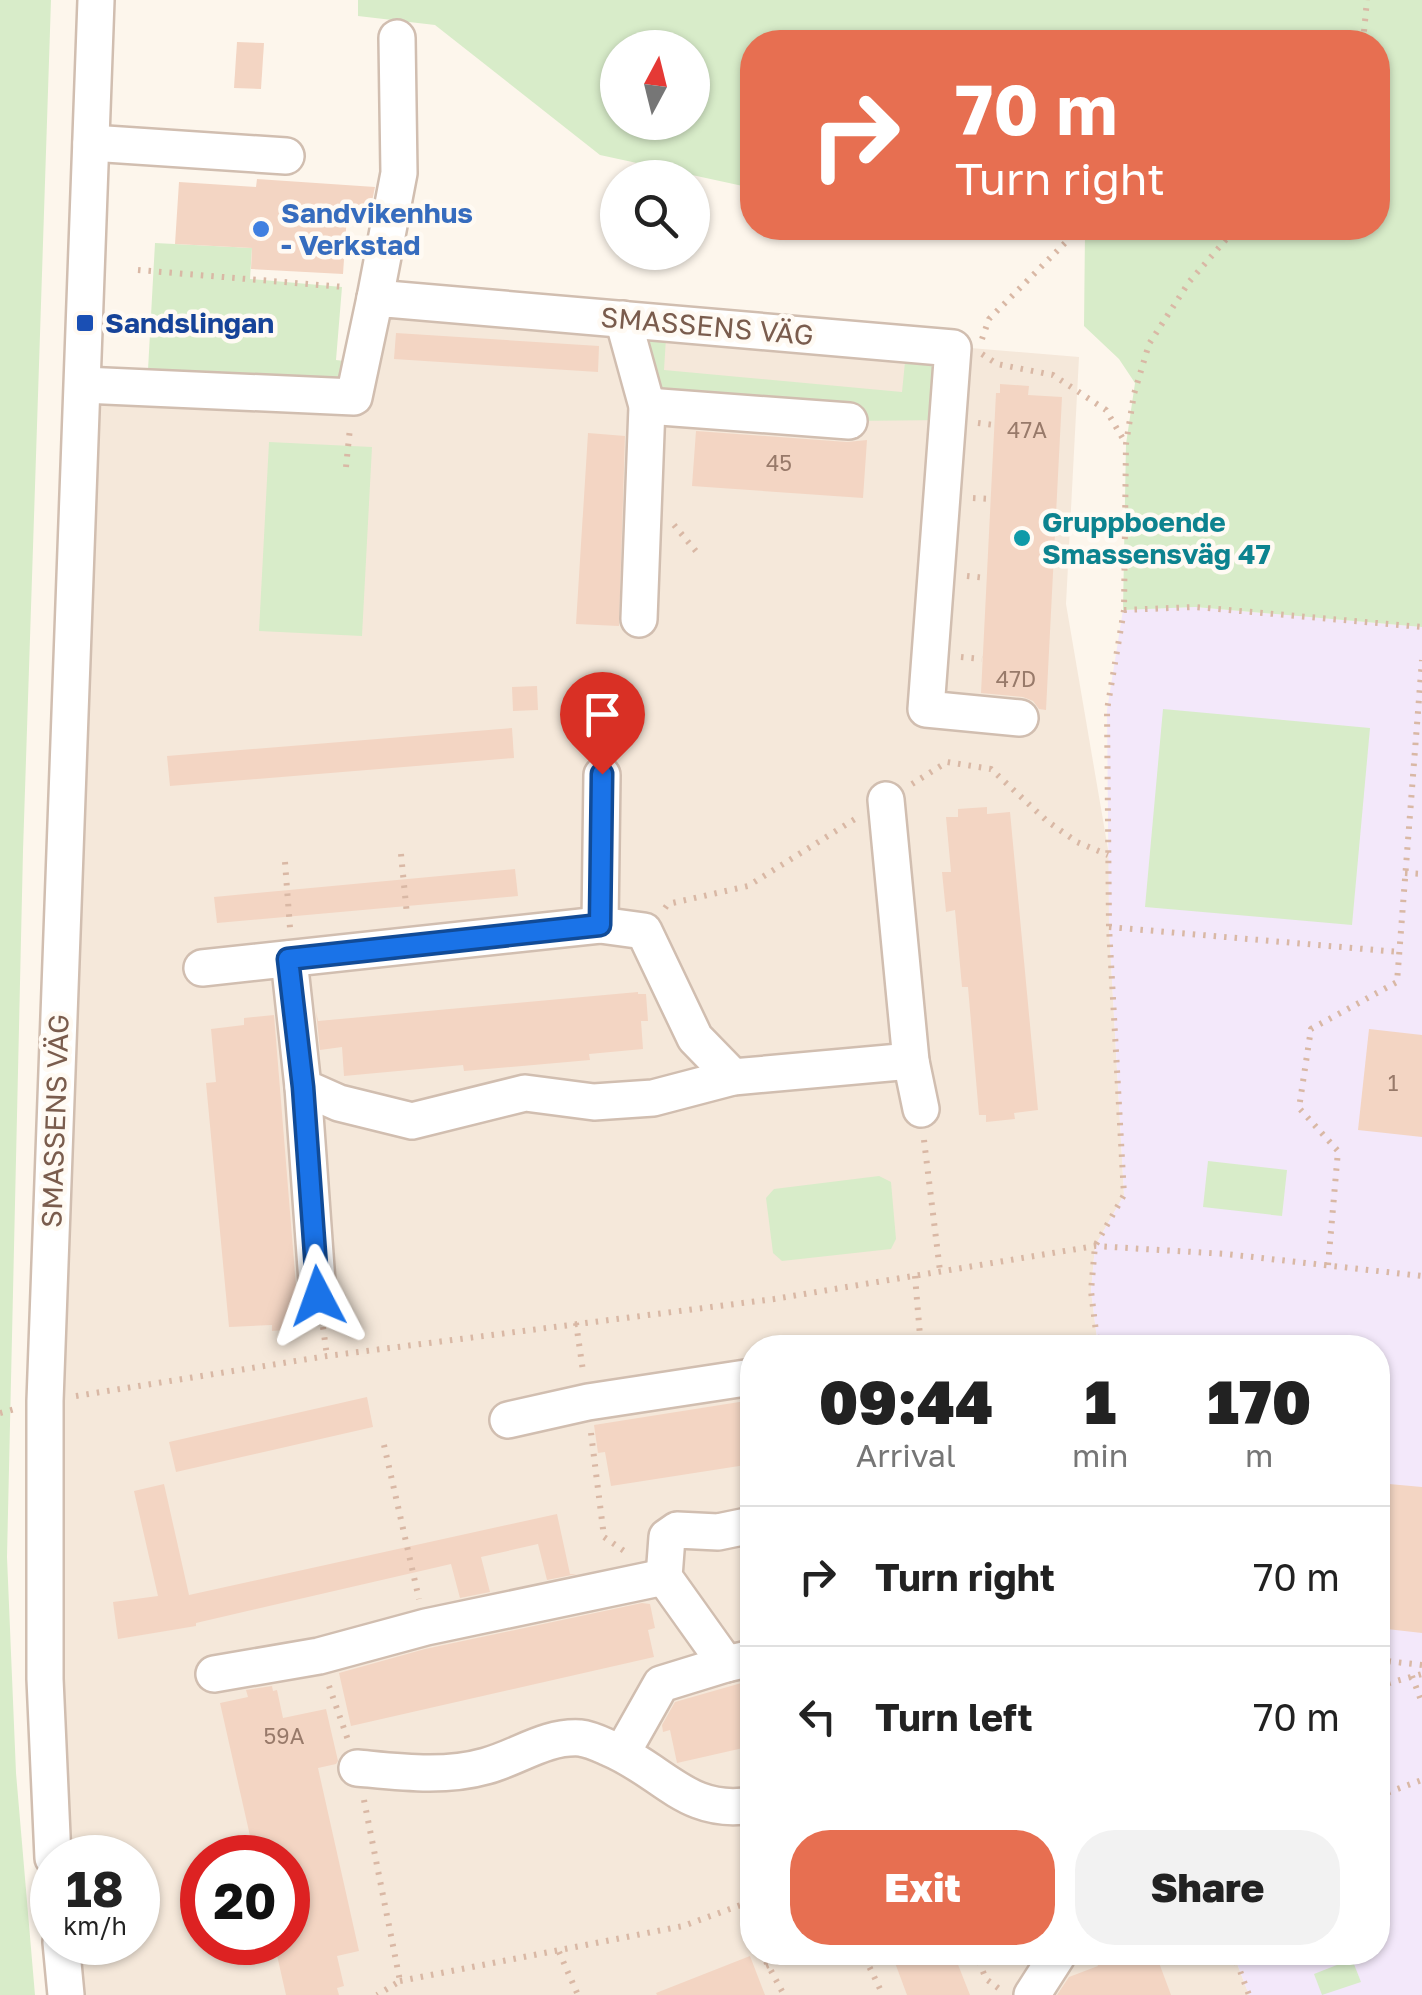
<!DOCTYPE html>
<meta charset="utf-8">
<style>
:root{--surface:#fff;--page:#f2f2f2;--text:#222;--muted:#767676;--line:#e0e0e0;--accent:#e76f51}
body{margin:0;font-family:"Golos Text",sans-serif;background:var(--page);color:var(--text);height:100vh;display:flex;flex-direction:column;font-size:38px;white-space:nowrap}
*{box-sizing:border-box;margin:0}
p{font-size:32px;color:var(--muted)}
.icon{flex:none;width:55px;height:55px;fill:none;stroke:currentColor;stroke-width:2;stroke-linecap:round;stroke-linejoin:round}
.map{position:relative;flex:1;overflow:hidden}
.drawer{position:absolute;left:740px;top:1335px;width:650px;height:630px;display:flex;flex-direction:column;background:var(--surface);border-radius:40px;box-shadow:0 2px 8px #0004}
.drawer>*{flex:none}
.top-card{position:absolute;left:740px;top:30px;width:650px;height:210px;border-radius:40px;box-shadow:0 2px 8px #0004;background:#e76f51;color:#fff;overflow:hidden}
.needle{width:65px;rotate:7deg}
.controls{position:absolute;left:600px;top:30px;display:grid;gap:20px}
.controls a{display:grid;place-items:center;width:110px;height:110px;border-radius:50%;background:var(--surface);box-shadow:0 2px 8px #0004;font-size:50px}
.speed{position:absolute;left:30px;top:1835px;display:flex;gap:20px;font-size:50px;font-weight:700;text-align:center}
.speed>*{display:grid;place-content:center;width:130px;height:130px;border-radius:50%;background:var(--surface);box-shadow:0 2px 8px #0004;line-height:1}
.speed small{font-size:25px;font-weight:400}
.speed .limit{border:15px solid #d22;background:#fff;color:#111}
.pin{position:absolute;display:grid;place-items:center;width:85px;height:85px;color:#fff;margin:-102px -42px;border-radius:50% 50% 50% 0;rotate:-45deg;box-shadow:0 0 10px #0007}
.pin .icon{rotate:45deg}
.me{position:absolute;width:110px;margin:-55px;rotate:356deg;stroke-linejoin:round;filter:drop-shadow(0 0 8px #0008)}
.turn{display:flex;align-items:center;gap:35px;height:210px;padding:0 50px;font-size:45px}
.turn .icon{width:130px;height:130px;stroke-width:2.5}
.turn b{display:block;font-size:70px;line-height:85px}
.eta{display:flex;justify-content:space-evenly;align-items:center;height:170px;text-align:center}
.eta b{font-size:60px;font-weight:800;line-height:70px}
.button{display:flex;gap:20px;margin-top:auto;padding:20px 50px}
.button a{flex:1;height:115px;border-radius:40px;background:var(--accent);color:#fff;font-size:40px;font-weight:800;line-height:115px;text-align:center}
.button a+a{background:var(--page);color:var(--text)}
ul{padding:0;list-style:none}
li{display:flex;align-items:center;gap:30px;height:140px;padding:0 50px;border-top:2px solid var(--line)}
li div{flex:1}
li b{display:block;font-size:38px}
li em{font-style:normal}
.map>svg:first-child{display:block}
.residential{fill:#f5e8da;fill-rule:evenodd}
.education{fill:#f3e8fa}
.green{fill:#d8ecc9;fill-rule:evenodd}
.building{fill:#f3d5c3}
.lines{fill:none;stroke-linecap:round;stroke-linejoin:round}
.minor-casing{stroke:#d1beb0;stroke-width:40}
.path{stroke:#d9b8a5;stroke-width:6;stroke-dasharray:2.5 8;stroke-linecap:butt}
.minor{stroke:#fff;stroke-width:35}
.route-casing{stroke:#114b97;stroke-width:25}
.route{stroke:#1a73e8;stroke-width:18}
.shop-dot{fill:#3f7fe0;stroke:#fffaf3;stroke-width:4}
.transit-dot{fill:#1a4fb4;stroke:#fffaf3;stroke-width:4}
.culture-dot{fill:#0f9aa8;stroke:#fffaf3;stroke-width:4}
.labels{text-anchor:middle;stroke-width:9;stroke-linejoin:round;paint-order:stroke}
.number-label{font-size:22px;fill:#987a6a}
.shop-label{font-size:28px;font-weight:bold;fill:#366cbe;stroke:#fffaf3;text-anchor:start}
.transit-label{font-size:28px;font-weight:bold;fill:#164399;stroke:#fffaf3;text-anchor:start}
.street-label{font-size:28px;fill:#7a5c4d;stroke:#fffaf3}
.culture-label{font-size:28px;font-weight:bold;fill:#0d838f;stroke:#fffaf3;text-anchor:start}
</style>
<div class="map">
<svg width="1422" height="1995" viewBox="0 0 1422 1995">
<rect width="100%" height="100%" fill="#fdf6ec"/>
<path class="residential" d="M375,298l704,59 -13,247 43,251v72l15,268 -29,51 -4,45 7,56 -346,1v604l481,1 16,42h-1183l-5,-52 77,-1v-84h-85l-1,-14 31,-1459 270,12zM202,1858h86v84h-86z"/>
<polygon class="education" points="1195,607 1422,627 1422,1995 1249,1995 1233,1953 1378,1952 1378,1348 1098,1347 1091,1291 1095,1246 1124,1195 1109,927 1107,710 1123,610"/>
<g class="green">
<polygon points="0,0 51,0 23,851 7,1557 16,1773 35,1995 0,1995"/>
<path d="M358,0h1064v627l-227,-20 -72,3 3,-166 9,-61 -16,-24 -35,-33 1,-94 -9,-4h302v-186h-626v146l-152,-33 -165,-130 -77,-9zM618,48h74v74h-74z"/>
<polygon points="155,243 252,248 250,279 342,287 336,360 361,363 354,397 147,388"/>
<polygon points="623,319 667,322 664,370 902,392 907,342 921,344 949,389 947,420 849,421 647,406"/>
<polygon points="269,442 372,447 362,636 259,631"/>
<polygon points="1163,709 1370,728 1352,925 1145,907"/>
<polygon points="1208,1161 1287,1170 1282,1216 1203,1207"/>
<polygon points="879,1176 891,1182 896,1239 891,1249 782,1261 773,1253 766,1198 774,1189"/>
<polygon points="1352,1959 1361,1982 1322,1995 1314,1974"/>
</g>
<g class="building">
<polygon points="237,42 264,43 261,89 234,88"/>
<polygon points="257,179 375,187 369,216 347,215 343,274 251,269 252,248 175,244 179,182 256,187"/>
<polygon points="396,333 599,346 598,372 394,359"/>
<polygon points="1000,384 1029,386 1028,395 1062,397 1046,710 1039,709 1033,701 1023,697 981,693 996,393 1000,393"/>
<polygon points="696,431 847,442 867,440 863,498 692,486"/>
<polygon points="588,433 625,436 619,626 576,624"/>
<polygon points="537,686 538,710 513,711 512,687"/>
<polygon points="512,728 514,758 170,786 167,756"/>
<polygon points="987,807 987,814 1010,812 1038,1110 1014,1113 1015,1119 986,1122 986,1115 979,1115 968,987 962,987 955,910 946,912 942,872 951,872 946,817 958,817 958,809"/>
<polygon points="515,869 518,896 217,923 214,897"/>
<polygon points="638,992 638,994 646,994 648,1021 641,1021 643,1049 589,1054 590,1060 464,1071 463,1065 344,1076 342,1047 320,1050 316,1011 318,1021"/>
<polygon points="274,1015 297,1298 302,1321 296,1322 297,1329 272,1331 272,1325 229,1327 206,1083 216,1082 211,1029 244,1025 244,1018"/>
<polygon points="1369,1029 1422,1035 1422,1137 1358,1130"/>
<polygon points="367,1397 373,1427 176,1472 169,1442"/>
<polygon points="752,1400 752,1464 611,1486 605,1452 598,1453 594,1425"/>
<polygon points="1378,1483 1422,1487 1422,1633 1378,1628"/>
<polygon points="164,1484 189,1595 557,1514 570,1574 577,1574 547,1580 538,1544 481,1557 490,1592 460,1598 451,1564 196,1623 196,1626 118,1639 113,1602 158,1596 134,1491"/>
<polygon points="642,1603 650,1604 655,1628 648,1630 654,1657 351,1726 339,1673 425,1649"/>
<polygon points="752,1680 752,1746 677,1763 670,1730 663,1732 662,1725 675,1702"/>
<polygon points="272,1686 273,1691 277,1690 283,1718 326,1709 338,1761 336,1764 318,1768 359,1951 337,1956 344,1986 337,1988 339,1995 286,1995 274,1942 288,1942 288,1858 255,1858 220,1703 248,1697 246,1690"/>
<polygon points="891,1952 953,1952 970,1995 907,1995"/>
<polygon points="1093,1952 1155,1952 1171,1995 1057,1995 1069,1977 1098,1966"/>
<polygon points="750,1956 765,1995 657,1995 656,1993"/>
</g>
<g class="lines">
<g class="minor-casing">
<g id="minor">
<polyline points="91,143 286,156"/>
<polyline points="375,298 399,173 397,38"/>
<polyline points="623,319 647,406 639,619"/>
<polyline points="83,385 354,397 375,298 953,348 926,709 1020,718"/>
<polyline points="647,406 849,421"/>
<polyline points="886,800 911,1061 921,1109"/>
<polyline points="600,925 602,775"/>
<polyline points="289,959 303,1087 339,1103 412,1121 525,1093 594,1102 653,1098 733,1077 911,1061"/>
<polyline points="202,968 600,925 644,931 695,1038 733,1077"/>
<polyline points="303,1087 318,1296"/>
<polyline points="508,1420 588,1402 752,1377"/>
<polyline points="752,1525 718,1532 677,1530 667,1537 664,1577 726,1664 752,1658"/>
<polyline points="214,1674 319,1656 426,1627 664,1577"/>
<polyline points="622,1753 661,1684 726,1664"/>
<path d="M357,1768c43,4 87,10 129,-2 33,-9 59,-30 94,-28 10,1 20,6 29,10 55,23 78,68 143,57"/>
<polyline points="53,1858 45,1679 45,1401 96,0"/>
<polyline points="61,1942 66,1995"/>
<polyline points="1032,1995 1057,1956"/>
</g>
</g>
<g class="path">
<polyline points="1363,42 1367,0"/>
<polyline points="138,270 344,287"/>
<polyline points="982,339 989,319 1075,233 1085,228"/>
<polyline points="982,354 997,364 1053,375 1106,410 1126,444"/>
<polyline points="978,423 994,425"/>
<polyline points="346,467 350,428"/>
<polyline points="973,498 990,499"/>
<polyline points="674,525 700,556"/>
<polyline points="967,576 986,578"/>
<polyline points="1124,610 1195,607 1422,627"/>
<polyline points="961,657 982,659"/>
<polyline points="912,784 947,762 991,769 1047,821 1077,842 1108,855"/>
<polyline points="401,854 407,915"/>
<polyline points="285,862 290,928"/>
<polyline points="1405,873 1422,874"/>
<polyline points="665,908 668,904 748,886 855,819"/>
<polyline points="1109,927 1399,952"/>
<polyline points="924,1140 940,1271"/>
<polyline points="1328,1265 1338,1151 1299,1108 1311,1029 1397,982 1422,660"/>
<polyline points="915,1276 921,1348"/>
<polyline points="576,1323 583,1371"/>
<polyline points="323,1327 327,1356"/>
<polyline points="1098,1348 1091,1291 1095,1246 1124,1195 1109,927 1107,710 1124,610 1126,444 1134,394 1149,344 1189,282 1236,228"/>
<polyline points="76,1396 327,1356 774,1299 1095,1246 1226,1254 1422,1276"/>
<polyline points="0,1413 15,1409"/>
<polyline points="591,1433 604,1537 627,1553"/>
<polyline points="384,1445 419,1599"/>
<polyline points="1378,1660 1422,1665"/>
<polyline points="1412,1676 1422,1703"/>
<polyline points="329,1686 348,1740"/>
<polyline points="1378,1686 1422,1674"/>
<polyline points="1378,1796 1422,1780"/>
<polyline points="364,1800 400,1981 377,1995"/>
<polyline points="743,1905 752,1931"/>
<polyline points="559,1952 578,1995"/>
<polyline points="761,1952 784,1995"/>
<polyline points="834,1952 841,1959 867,1962 883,1995"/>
<polyline points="975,1952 986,1979 1002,1991"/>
<polyline points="1233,1952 1249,1995"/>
<polyline points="766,1966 803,1952"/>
<polyline points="400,1981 683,1926 752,1901"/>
</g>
<use href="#minor" class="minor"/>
</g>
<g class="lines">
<g class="route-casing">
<polyline id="route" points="318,1296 303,1087 288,959 600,925 602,774"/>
</g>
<use href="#route" class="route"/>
</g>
<circle class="shop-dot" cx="261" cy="229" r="10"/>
<rect class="transit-dot" x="75" y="313" width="20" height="20" rx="5"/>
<circle class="culture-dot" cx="1022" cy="538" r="10"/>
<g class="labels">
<g class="number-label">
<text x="1027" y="438">47A</text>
<text x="779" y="471">45</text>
<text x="1016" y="687">47D</text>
<text x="1393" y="1091">1</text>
<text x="284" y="1744">59A</text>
</g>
<g class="shop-label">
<text x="281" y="223">Sandvikenhus<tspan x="281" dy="32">- Verkstad</tspan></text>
</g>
<g class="transit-label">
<text x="105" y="333">Sandslingan</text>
</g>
<g class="street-label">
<text transform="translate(707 326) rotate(5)" y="10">SMASSENS VÄG</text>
<text transform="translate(55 1121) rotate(-88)" y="10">SMASSENS VÄG</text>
</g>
<g class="culture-label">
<text x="1042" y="532">Gruppboende<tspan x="1042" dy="32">Smassensväg 47</tspan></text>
</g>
</g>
</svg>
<div class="controls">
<a><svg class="needle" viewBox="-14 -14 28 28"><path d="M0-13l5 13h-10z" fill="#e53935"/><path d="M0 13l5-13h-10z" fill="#767676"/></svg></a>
<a><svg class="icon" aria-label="search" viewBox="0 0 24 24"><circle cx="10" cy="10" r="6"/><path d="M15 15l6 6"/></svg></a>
</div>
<div class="speed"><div>18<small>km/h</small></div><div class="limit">20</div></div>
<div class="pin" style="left:602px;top:774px;background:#d93025"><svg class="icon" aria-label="arrive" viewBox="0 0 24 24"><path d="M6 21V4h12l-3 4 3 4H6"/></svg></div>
<svg class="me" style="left:318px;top:1296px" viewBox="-20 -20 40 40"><path d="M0-17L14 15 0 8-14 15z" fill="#1a73e8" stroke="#fff" stroke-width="4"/></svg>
<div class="top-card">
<div class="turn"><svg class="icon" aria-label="right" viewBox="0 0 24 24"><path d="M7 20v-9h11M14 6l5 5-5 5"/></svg><div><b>70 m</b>Turn right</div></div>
</div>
<section class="drawer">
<div class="eta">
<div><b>09:44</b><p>Arrival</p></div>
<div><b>1</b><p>min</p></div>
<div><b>170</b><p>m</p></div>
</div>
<ul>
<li><svg class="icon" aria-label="right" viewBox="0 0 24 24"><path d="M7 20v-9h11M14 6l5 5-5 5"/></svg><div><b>Turn right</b></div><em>70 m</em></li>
<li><svg class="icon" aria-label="left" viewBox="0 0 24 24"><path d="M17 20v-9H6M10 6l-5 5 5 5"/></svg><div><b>Turn left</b></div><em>70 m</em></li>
</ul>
<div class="button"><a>Exit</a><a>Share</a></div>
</section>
</div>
